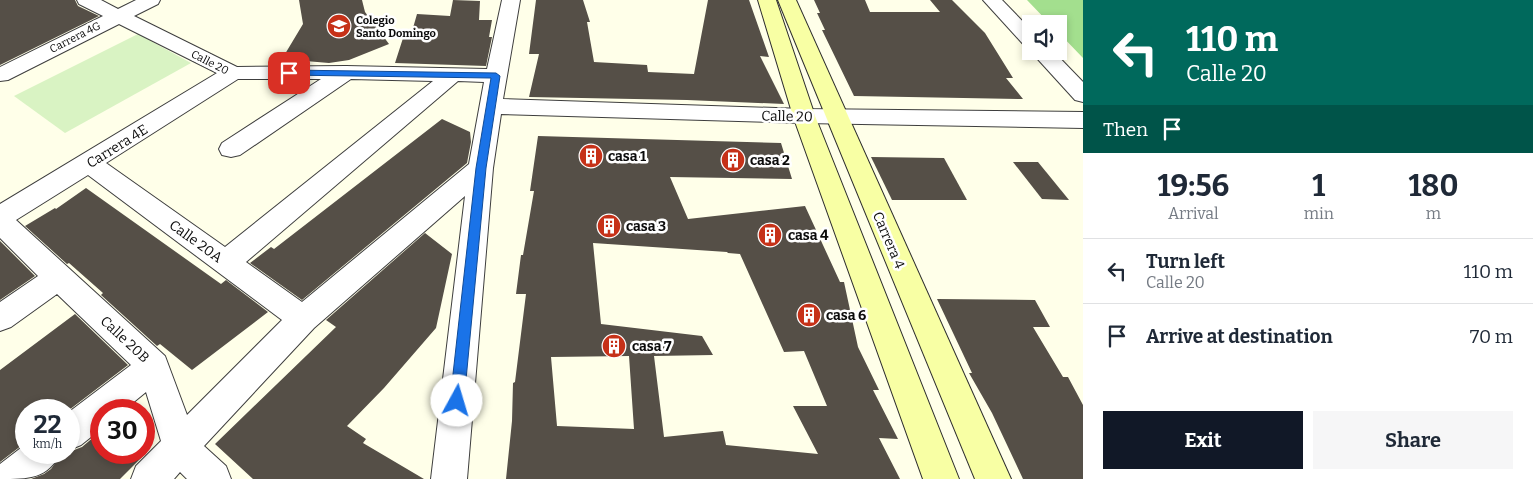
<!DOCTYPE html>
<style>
:root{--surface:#fff;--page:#f6f6f7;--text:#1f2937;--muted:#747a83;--line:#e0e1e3;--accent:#111827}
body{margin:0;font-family:Bitter,serif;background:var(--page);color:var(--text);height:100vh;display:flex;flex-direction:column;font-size:19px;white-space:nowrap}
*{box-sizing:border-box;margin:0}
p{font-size:16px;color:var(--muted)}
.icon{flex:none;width:28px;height:28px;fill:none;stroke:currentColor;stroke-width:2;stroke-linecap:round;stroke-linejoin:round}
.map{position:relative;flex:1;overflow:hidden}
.details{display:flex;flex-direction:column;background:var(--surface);width:450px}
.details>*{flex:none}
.hud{background:#00695c;color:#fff;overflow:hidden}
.buttons{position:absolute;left:1022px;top:15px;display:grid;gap:10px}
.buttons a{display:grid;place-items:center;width:45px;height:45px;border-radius:0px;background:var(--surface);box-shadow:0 2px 8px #0003;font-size:25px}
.speed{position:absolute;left:15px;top:399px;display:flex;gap:10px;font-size:25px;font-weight:700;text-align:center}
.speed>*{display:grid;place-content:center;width:65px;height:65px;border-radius:50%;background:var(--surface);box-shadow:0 2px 8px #0003;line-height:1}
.speed small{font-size:12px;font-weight:400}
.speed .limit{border:8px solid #d22;background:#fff;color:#111}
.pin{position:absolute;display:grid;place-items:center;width:42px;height:42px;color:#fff;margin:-21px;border-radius:10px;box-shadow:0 2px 8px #0006}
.me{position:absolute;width:55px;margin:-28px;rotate:6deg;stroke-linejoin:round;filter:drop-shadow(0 0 4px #0008)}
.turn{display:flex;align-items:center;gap:18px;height:105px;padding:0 20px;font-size:22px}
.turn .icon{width:65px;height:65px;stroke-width:2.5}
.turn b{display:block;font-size:35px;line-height:42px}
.then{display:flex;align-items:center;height:48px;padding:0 20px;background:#0003;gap:10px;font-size:19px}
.eta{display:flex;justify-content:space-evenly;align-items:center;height:85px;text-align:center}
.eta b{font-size:30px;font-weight:700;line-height:35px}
.action{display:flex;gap:10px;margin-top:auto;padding:10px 20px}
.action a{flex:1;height:58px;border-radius:0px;background:var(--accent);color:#fff;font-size:20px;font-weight:700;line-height:58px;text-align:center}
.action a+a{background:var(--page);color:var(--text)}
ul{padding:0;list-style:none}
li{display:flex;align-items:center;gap:15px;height:65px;padding:0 20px;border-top:1px solid var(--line)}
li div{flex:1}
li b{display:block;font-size:19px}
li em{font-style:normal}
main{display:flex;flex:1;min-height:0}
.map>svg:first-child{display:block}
.forest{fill:#a3df8e}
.pitch{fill:#d9f3c3}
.building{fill:#554f47;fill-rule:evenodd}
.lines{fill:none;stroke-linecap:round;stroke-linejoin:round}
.minor-casing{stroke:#3e3e3e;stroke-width:2}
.secondary-casing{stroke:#2d2d2d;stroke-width:2}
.minor{fill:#fff;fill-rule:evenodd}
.secondary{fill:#f8ffa4;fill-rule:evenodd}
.route{fill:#1a73e8;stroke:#114b97}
.labels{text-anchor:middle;stroke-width:5;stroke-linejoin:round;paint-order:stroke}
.far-poi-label{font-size:11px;font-weight:bold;fill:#0b0b0b;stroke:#fff;text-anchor:start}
.far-street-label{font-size:11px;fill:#0b0b0b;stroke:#fff}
.street-label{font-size:14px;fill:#0b0b0b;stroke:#fff}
.poi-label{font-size:14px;font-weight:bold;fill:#0b0b0b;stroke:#fff;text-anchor:start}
</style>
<main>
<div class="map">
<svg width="1083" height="479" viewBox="0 0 1083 479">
<rect width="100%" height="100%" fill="#ffffe9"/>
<polygon class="forest" points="1027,0 1083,0 1083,58 1059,33 1059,24 1050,24"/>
<polygon class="pitch" points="138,34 191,63 65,133 14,96"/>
<g class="building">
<polygon points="0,0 75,0 78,6 99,16 0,65"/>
<polygon points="299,0 362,0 365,12 389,44 349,60 329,63 282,59 303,24"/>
<polygon points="453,0 480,1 479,20 492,20 489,37 492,37 486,66 395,63 404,35 411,35 417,14 450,16"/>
<polygon points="536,0 583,0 590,22 587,22 594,62 647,65 648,72 694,74 708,0 749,0 769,57 760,56 784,104 687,100 529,97 539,54 529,54"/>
<polygon points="814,0 865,0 870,12 940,12 930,0 952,0 985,33 1013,78 1006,78 1023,99 854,96 822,30 825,30 817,13 820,13"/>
<polygon points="442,119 470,132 471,142 467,163 302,300 250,263 271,247 274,249"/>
<path d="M538,136l243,7 11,36 -122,-2 18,42 117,-13 35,76h4l14,65 21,43h-6l25,49 -19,-1 21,41h-394l6,-58 1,-38 2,-1 11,-88h-10l5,-39h2l11,-64h-4zM593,243l134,9 1,1 12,1 44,98 20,-1 23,55h-34l25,48 -92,-9 -3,-14 -59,6 -10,-81 59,-1 -11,-19 -101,-12zM629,356l5,73 -77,-3 -6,-69z"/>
<polygon points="871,157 944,158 967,200 892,200"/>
<polygon points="1013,162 1038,162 1069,200 1042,199"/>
<polygon points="86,188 221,284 226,280 268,312 192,370 160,344 157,346 101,295 103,293 69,263 67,264 25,226 55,208 56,209"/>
<polygon points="425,233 452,254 436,328 384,388 347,426 366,439 363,443 424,479 253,479 215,444 336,327 326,320"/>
<polygon points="0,241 35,276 0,300"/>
<polygon points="937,299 1035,300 1050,327 1033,327 1063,377 1068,377 1083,405 1083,479 1023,479 992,413 969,373 972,373"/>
<polygon points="75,314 128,365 69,410 26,410 26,442 0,462 0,370"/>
<polygon points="101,431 101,452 147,452 120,479 31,479 44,474 51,469 63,452 69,452 82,447"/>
</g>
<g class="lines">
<g class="minor-casing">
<g id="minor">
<path d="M77,0h24l17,9 18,-9h24l-2,4 -24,12 103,51 109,-1 141,3 15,-69h18l-17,99 301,10 279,3v16l-279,-5 -303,-9 -8,54 -26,311h-36l34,-283 -151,132 -110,118 22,20 5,13h-44l-7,-7 -6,7h-43l5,-13 25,-25 -15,-49 -22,18h-23v19l-20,16 -12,5v-38l62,-47 -74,-71 -46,33 -11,4v-29l38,-26 -38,-38v-34l217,-131 -98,-49 -111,56 -8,1v-14l103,-51 -24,-12zM238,79h83l-99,64 -3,6 3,6 9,2 9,-2 111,-76 82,2 -208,166 -119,-84zM458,81l26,1 -15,82 -167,138 -56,-40zM88,175l194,145 -95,95 -22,-59 -149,-136z"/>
<polygon points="983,0 1002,0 1031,30 1031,47 1024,45"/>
<polygon points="1031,50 1053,51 1083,82 1083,102 1075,100 1034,55"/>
<path d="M26,444v8h35c-13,27 -32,27 -61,27v-15z"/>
</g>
</g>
<g class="secondary-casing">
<g id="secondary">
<polygon points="758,0 776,0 815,116 959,479 923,479 793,116"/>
<polygon points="778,0 796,0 1011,479 975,479"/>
</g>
</g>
<use href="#minor" class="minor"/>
<use href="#secondary" class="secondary"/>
</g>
<polygon class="route" points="289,70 496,73 500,76 486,168 464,401 462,406 457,408 452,406 450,401 476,168 491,78 286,75 286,71"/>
<defs>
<g id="school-disc" transform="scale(1.25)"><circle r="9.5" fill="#c63118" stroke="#fff"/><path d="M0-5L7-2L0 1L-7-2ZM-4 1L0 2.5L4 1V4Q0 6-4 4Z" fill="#fff"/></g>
<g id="building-disc" transform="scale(1.25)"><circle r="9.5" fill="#c63118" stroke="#fff"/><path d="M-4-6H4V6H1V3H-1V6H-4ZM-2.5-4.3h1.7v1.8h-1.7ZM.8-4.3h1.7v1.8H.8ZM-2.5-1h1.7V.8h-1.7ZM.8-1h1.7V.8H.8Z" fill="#fff"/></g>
</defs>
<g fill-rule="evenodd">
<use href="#school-disc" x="339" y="26"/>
<use href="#building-disc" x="591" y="156"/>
<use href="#building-disc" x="733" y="160"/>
<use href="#building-disc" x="609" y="226"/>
<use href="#building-disc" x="770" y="235"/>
<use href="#building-disc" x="809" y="315"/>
<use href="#building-disc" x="614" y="346"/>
</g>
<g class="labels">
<g class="far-poi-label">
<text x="356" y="24">Colegio<tspan x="356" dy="13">Santo Domingo</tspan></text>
</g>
<g class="far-street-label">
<text transform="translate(75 37) rotate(-27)" y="4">Carrera 4G</text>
<text transform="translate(210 62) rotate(27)" y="4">Calle 20</text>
</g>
<g class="street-label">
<text transform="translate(787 116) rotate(1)" y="5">Calle 20</text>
<text transform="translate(117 146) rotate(-32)" y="5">Carrera 4E</text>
<text transform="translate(889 240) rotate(67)" y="5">Carrera 4</text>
<text transform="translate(196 241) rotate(36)" y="5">Calle 20A</text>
<text transform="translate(125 339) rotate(43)" y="5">Calle 20B</text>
</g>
<g class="poi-label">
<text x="608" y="161">casa 1</text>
<text x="750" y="165">casa 2</text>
<text x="626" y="231">casa 3</text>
<text x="788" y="240">casa 4</text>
<text x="826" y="320">casa 6</text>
<text x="632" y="351">casa 7</text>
</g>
</g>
</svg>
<div class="buttons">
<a><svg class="icon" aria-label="sound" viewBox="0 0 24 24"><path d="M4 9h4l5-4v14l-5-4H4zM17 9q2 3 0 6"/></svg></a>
</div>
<div class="speed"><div>22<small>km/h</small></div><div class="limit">30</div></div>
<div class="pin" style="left:289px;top:73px;background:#d93025"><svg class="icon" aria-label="arrive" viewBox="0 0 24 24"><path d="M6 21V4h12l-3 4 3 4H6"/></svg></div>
<svg class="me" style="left:457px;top:401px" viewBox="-20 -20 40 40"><circle r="19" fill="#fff"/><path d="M0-13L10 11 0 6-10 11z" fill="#1a73e8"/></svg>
</div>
<section class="details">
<div class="hud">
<div class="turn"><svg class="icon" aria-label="left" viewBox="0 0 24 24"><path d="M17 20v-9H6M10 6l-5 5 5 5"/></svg><div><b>110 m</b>Calle 20</div></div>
<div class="then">Then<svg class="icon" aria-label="arrive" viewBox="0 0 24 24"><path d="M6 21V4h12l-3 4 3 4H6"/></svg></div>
</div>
<div class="eta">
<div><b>19:56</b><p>Arrival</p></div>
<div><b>1</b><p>min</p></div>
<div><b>180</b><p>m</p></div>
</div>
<ul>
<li><svg class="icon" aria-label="left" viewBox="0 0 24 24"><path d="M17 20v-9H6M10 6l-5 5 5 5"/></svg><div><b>Turn left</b><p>Calle 20</p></div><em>110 m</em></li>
<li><svg class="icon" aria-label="arrive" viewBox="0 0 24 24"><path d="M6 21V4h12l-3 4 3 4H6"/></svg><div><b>Arrive at destination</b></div><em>70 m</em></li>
</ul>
<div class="action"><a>Exit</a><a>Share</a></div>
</section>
</main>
